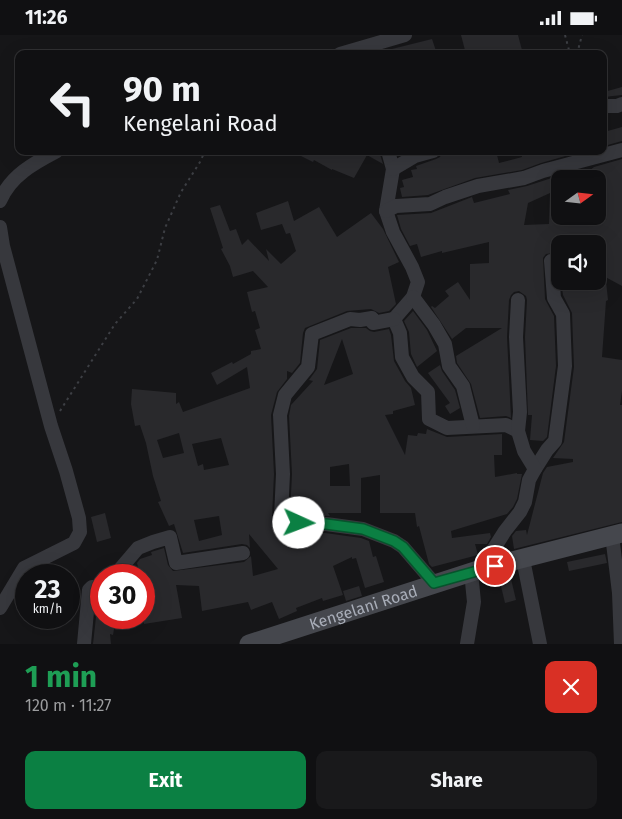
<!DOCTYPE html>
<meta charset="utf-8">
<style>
:root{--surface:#101012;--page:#19191b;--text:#f1f3f6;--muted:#9c9d9f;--line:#303032;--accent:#0b8043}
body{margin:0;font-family:"Fira Sans",sans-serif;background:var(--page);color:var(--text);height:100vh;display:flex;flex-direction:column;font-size:19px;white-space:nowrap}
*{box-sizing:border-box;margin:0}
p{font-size:16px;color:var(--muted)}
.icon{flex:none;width:28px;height:28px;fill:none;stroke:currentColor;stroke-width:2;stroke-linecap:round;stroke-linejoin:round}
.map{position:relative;height:609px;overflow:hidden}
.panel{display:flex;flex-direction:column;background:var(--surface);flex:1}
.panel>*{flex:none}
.banner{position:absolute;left:15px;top:15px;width:592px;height:105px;border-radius:10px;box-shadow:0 5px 20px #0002,0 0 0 1px var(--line);background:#101012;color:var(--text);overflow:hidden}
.needle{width:32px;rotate:75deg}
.fabs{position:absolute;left:551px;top:135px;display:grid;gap:10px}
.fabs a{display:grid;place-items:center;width:55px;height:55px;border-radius:10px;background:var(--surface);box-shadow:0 5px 20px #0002,0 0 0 1px var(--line);font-size:25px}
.speed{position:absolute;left:15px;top:529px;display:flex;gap:10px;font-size:25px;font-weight:700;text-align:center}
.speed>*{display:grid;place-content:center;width:65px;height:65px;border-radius:50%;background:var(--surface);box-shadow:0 5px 20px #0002,0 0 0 1px var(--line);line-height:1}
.speed small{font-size:12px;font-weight:400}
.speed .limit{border:8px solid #d22;background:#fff;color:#111}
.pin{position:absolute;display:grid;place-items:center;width:42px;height:42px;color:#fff;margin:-21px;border:2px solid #fff;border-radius:50%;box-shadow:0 1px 5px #0007}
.me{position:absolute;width:55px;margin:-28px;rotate:92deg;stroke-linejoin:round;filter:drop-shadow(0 0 4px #0008)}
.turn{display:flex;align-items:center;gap:18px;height:105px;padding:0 25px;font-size:22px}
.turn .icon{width:65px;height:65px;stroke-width:2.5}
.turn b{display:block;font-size:35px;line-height:42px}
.round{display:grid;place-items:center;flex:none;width:52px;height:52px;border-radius:10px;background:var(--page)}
.headline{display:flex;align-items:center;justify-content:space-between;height:85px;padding:0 25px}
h1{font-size:30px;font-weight:700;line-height:38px;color:#1e9e55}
.cta{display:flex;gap:10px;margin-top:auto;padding:10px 25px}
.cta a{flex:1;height:58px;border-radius:10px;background:var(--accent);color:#fff;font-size:20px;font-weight:700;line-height:58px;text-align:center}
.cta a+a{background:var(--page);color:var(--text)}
.status{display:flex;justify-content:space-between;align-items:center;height:35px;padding:0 25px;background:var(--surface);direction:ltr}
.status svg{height:14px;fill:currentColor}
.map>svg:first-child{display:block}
.building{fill:#29292c;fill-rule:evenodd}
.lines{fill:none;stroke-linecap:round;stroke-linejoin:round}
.path{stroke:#3d3f44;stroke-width:2;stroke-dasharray:2.5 4;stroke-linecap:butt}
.street{stroke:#37383d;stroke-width:14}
.secondary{stroke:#45474d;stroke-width:19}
.route-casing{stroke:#07532c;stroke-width:12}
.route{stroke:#0b8043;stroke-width:9}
.labels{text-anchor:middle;stroke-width:5;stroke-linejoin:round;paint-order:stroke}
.street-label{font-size:16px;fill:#a8adb8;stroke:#111113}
</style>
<div class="status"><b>11:26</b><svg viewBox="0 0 49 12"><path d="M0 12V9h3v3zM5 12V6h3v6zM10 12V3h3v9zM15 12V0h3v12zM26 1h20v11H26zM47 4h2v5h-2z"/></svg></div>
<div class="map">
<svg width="622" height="609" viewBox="0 0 622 609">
<rect width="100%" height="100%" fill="#161618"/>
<g class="building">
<polygon points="461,0 518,0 523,19 466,19"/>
<polygon points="432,4 437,19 388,19 388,15"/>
<polygon points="622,52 622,60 604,62 604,57"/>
<polygon points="622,92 622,106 604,111 604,97"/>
<polygon points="291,116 379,116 383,129 367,120 354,143 332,134 332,135 314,125 313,127"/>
<polygon points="445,116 496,116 499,128 522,122 521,116 583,116 541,128 522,135 475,143 428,160 402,162 400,153 404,152 402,145 413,142 411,135 417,134 416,131 436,124 440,122 442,117"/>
<path d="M622,124v127l-24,-13v-29h-38v20l-2,-8 -4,-3 -8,1 -3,4 2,41 9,17 2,50 -9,71 -4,4 -13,-1 2,-25h-4l-3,-78 2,-37 -1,-4 -7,-5 -5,1 -3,3 -2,5 -2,37 4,81 -5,-2 -26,2 -9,-34 -14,-21 -1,-7 46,-28h-36l-14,11 -21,-32 1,-1 3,2 14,-12 -4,-5 13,-9 12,18v-36l19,-1v-21l-47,11v-2l-21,6 -4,-13 -7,2 -9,-17 -4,-14 34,-2 41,-16 2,6 36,-9 -2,-4 19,-4 31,-10 2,5v35h38v-37h-19l15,-12zM550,158l-1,31 -25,1 4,-22z"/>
<path d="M288,166l6,20 25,-14 18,30 34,-24 12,16 16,33 -11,5 8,37 -7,7 -10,2 -8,-4 -24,2 -42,17 -2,5 -3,30 -8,10 -5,-2v8l-10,13 -6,23 3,59 -2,43 6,11 6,4 41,1 36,5 8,3 4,16 3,-1 8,26 -19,6 -9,-30 -4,1v-2l-19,9 10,29 -20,6 -1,-3 -26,10 1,3 -18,8 -7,-17 -21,8 -3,-8 -46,9 -3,-25 -23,-1 6,33 -38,6v-49h-4l-3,-12 3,-4 12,-4 -1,-3 13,-4 4,17 5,6 71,-9 7,-6 2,20 25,-7 -29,-35 1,14 -3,-3 -5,-1 -59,9 -9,-29 -5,2 -11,-24 3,-1 -8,-25 -7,-33 -6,-18 -5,1 -4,-22 1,-15 44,4v11l3,-2 4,10 67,-24 -3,-21 -30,18 -6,-12 21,-11 1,2 18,-10v-3l10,-2 -6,-19 5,-2 -5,-17 -3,1 -5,-20 21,-5 -15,-16 -20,6 -3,-11 -9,-17 2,-1 -13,-40 10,-3 10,26 6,-2 6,16 6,-6 21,22 -3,-12 15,15 15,-13 -6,-18 -4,1 -4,-10 -21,6 -5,-17zM179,398l5,20 -21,5 -6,-18zM221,403l8,27 -25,5 -1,-6 -5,2 -6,-22zM219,481l3,19 -23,6 -5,-21z"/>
<polygon points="561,246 606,246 608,265 606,266 602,322 622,325 622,356 620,370 622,370 622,487 514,514 512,501 516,496 526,495 527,500 543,438 547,432 573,427 573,424 553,423 564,407 574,332 572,278 563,260"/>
<polygon points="413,276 427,295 437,316 417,332 411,319 409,297 404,286"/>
<path d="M351,293h15l4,3 4,1 15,-3 2,6 3,26 11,20 6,7 4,17 -22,6v3l-8,1 20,40 3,-20 9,1 1,-3 8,1 1,-5 20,8 55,-3v21h-8l1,22 22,-4v1h5l-5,25 -4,8 -6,7 -56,17 1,7 38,-5 1,4 -4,7h-12l3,11 -46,12 -3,-3 -10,-38 -2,1 -2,-14h-35v-38l-19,3v35h-33l2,3 -40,-2 2,-40 -3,-58 2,-11 22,-24 -4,-1 8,-11 3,-29zM342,304l11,35 -29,11zM349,429l1,22h-20v-19z"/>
<polygon points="440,330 442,336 455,355 460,373 450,379 445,371 450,368 428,338"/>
<polygon points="105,478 111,503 97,507 91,482"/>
<polygon points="605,519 607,528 569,536 567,527"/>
<polygon points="511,544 516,565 505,568 500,547"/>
<polygon points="359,551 362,561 346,566 343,556"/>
<polygon points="96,582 116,582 113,600 110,599 111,609 93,609"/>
</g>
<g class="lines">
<g class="path">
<polyline points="565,0 570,19"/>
<polyline points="577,19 582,0"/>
<polyline points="60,376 115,289 137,264 157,225 165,193 181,157 200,127 205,116"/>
</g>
<g class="street">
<polyline points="340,19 405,0"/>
<polyline points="604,71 617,71 622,69"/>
<polyline points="388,116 393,134 386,176 393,197 412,232 418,247 413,262 394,284 400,298 402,322 413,342 428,357 429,384 447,393 506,390 518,396"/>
<polyline points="393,134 415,121 433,116"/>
<path d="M0,166c10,-25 34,-38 57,-50"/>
<polyline points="386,176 396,171 430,169 445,162 478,151 524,143 543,136 622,115"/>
<polyline points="0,192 3,211 51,391 66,436 79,483 80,497 74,508 24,533 0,573"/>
<polyline points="413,262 434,290 445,309 449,331 463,351 473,391"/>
<polyline points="394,284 373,288 372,283 360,285 350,284 312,299 308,332 285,360 280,380 283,439 281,482 285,488 326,489 363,494 394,506 403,512 434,548"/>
<polyline points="535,434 547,415 555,406 565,331 563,279 554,263 551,226"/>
<polyline points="612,500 619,558 621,609"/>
<polyline points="523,524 540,609"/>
<polyline points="481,534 505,496 520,477 525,467 529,445 535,434 524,416 518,396 520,377 516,302 518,265"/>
<polyline points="115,540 138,513 153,507 170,502 176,528 243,518"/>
<polyline points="84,609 89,555 92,552 101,552"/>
<polyline points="467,609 474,567 471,537"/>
</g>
<path class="secondary" id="s1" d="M249,609l232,-75 141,-36"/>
</g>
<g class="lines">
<g class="route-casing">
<polyline id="route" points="299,488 326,489 363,494 394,506 403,512 434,548 495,531"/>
</g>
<use href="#route" class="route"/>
</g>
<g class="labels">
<g class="street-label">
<text dy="6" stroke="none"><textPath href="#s1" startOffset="120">Kengelani Road</textPath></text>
</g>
</g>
</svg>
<div class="fabs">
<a><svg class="needle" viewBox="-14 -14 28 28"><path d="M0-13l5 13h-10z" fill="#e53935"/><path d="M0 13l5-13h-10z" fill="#9c9d9f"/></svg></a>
<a><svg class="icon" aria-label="sound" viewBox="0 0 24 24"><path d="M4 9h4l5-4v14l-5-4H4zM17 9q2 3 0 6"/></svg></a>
</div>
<div class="speed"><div>23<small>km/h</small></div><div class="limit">30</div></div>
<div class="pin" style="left:495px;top:531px;background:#d93025"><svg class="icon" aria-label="arrive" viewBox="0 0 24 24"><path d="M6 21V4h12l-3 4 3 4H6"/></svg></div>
<svg class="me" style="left:299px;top:488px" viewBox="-20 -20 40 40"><circle r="19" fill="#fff"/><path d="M0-13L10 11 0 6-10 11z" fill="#0b8043"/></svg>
<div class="banner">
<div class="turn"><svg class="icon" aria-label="left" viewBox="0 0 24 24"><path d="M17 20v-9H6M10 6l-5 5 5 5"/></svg><div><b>90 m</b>Kengelani Road</div></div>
</div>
</div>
<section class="panel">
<div class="headline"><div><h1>1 min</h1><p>120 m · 11:27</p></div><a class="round" style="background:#d93025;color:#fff"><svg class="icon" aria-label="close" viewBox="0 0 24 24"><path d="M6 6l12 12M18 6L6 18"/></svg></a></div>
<div class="cta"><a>Exit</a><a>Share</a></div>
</section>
